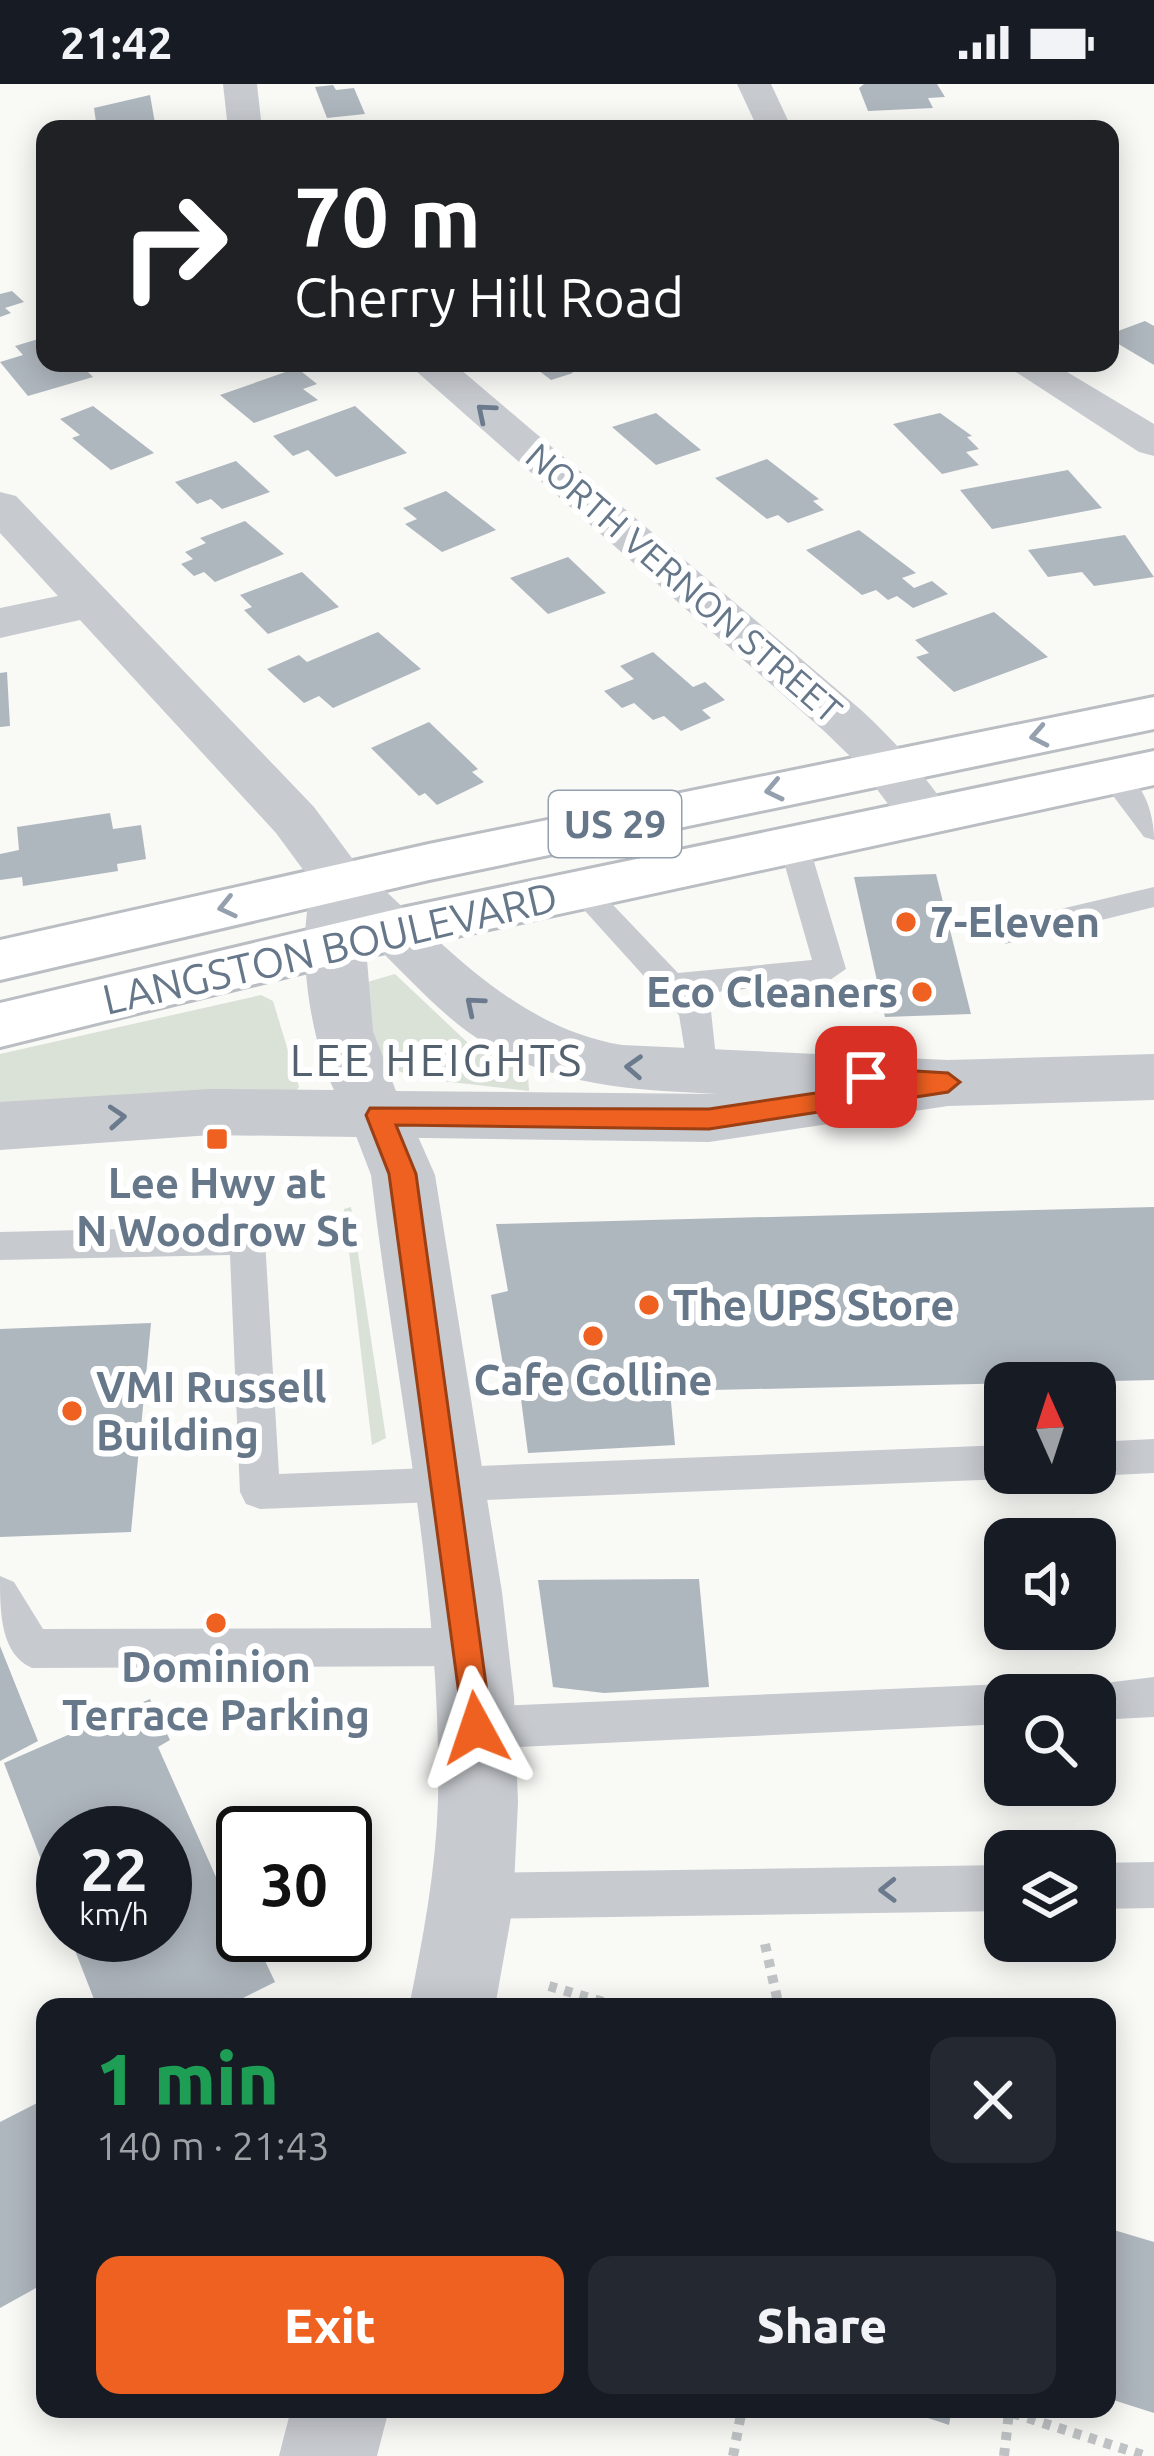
<!DOCTYPE html>
<meta charset="utf-8">
<style>
:root{--surface:#171b24;--page:#242831;--text:#f1f3f6;--muted:#9ea1a6;--accent:#ef6120}
body{margin:0;font-family:Ubuntu,sans-serif;background:var(--page);color:var(--text);height:100vh;display:flex;flex-direction:column;font-size:45px;white-space:nowrap}
*{box-sizing:border-box;margin:0}
p{font-size:39px;color:var(--muted)}
.icon{flex:none;width:66px;height:66px;fill:none;stroke:currentColor;stroke-width:2;stroke-linecap:round;stroke-linejoin:round}
.map{position:relative;flex:1;overflow:hidden}
.details{position:absolute;left:36px;top:1914px;width:1080px;height:420px;display:flex;flex-direction:column;background:var(--surface);border-radius:24px;box-shadow:0 6px 30px #0003}
.details>*{flex:none}
.hud{position:absolute;left:36px;top:36px;width:1083px;height:252px;border-radius:24px;box-shadow:0 6px 30px #0003;background:#202124;color:#fff;overflow:hidden}
.needle{width:78px;rotate:357deg}
.controls{position:absolute;left:984px;top:1278px;display:grid;gap:24px}
.controls a{display:grid;place-items:center;width:132px;height:132px;border-radius:24px;background:var(--surface);box-shadow:0 6px 30px #0003;font-size:60px}
.speed{position:absolute;left:36px;top:1722px;display:flex;gap:24px;font-size:60px;font-weight:700;text-align:center}
.speed>*{display:grid;place-content:center;width:156px;height:156px;border-radius:50%;background:var(--surface);box-shadow:0 6px 30px #0003;line-height:1}
.speed small{font-size:30px;font-weight:400}
.speed .limit{border:6px solid #111;border-radius:18px;background:#fff;color:#111}
.pin{position:absolute;display:grid;place-items:center;width:102px;height:102px;color:#fff;margin:-51px;border-radius:24px;box-shadow:0 6px 18px #0006}
.me{position:absolute;width:132px;margin:-66px;rotate:355deg;stroke-linejoin:round;filter:drop-shadow(0 0 9px #0008)}
.turn{display:flex;align-items:center;gap:42px;height:252px;padding:0 60px;font-size:54px}
.turn .icon{width:156px;height:156px;stroke-width:2.5}
.turn b{display:block;font-size:84px;line-height:102px}
.round{display:grid;place-items:center;flex:none;width:126px;height:126px;border-radius:24px;background:var(--page)}
.head{display:flex;align-items:center;justify-content:space-between;height:204px;padding:0 60px}
h1{font-size:72px;font-weight:800;line-height:90px;color:#1e9e55}
.action{display:flex;gap:24px;margin-top:auto;padding:24px 60px}
.action a{flex:1;height:138px;border-radius:24px;background:var(--accent);color:#fff;font-size:48px;font-weight:800;line-height:138px;text-align:center}
.action a+a{background:var(--page);color:var(--text)}
.status{display:flex;justify-content:space-between;align-items:center;height:84px;padding:0 60px;background:var(--surface);direction:ltr}
.status svg{height:33px;fill:currentColor}
.map>svg:first-child{display:block}
.green{fill:#dae1d7}
.building{fill:#afb7be}
.lines{fill:none;stroke-linecap:round;stroke-linejoin:round}
.primary-casing{stroke:#babec2;stroke-width:6}
.path{stroke:#c0c3c5;stroke-width:10;stroke-dasharray:8 8;stroke-linecap:butt}
.service{fill:#c7cacf;fill-rule:evenodd}
.minor{fill:#c7cacf;fill-rule:evenodd}
.tertiary{fill:#c7cacf;fill-rule:evenodd}
.primary{fill:#fff;fill-rule:evenodd}
.oneway{stroke:#6b7b8d}
.oneway2{stroke:#94a0ad}
.route{fill:#ef6120;stroke:#9b3f15;stroke-width:3}
.poi-dot{fill:#ef6120;stroke:#fff;stroke-width:4.5}
.labels{text-anchor:middle;stroke-width:12;stroke-linejoin:round;paint-order:stroke}
.far-street-label{font-size:36px;fill:#66778a;stroke:#fff}
.shield{fill:#fff;stroke:#94a0ad;stroke-width:3}
.shield-label{font-size:39px;font-weight:bold;fill:#66778a}
.poi-label{font-size:42px;font-weight:bold;fill:#66778a;stroke:#fff;text-anchor:start}
.street-label{font-size:42px;fill:#66778a;stroke:#fff}
.neighbourhood-label{font-size:45px;letter-spacing:3px;fill:#54616e;stroke:#fff}
</style>
<div class="status"><b>21:42</b><svg viewBox="0 0 49 12"><path d="M0 12V9h3v3zM5 12V6h3v6zM10 12V3h3v9zM15 12V0h3v12zM26 1h20v11H26zM47 4h2v5h-2z"/></svg></div>
<div class="map">
<svg width="1154" height="2372" viewBox="0 0 1154 2372">
<rect width="100%" height="100%" fill="#f9f9f6"/>
<g class="green">
<polygon points="395,890 468,959 528,991 529,1007 415,994 385,981 357,901"/>
<polygon points="261,911 273,917 299,1003 291,1014 0,1029 0,970"/>
<polygon points="351,1123 386,1354 372,1361 344,1125"/>
</g>
<g class="building">
<polygon points="864,0 937,0 945,13 928,14 933,24 868,27 859,4"/>
<polygon points="333,1 336,6 354,4 365,30 327,34 315,3"/>
<polygon points="150,11 156,45 97,45 94,24"/>
<polygon points="930,36 936,45 870,45 867,40"/>
<polygon points="12,207 24,218 5,224 11,229 0,233 0,210"/>
<polygon points="1145,237 1154,242 1154,281 1110,255 1110,250"/>
<polygon points="45,253 45,279 100,279 85,285 93,293 28,312 0,278 23,271 15,262"/>
<polygon points="529,279 561,279 573,289 551,296"/>
<polygon points="297,284 317,300 303,305 318,316 254,339 220,311"/>
<polygon points="93,322 154,369 111,386 72,354 80,351 60,335"/>
<polygon points="355,322 407,369 336,393 308,366 293,372 273,352"/>
<polygon points="656,329 701,366 656,381 612,343"/>
<polygon points="940,329 972,352 967,353 979,365 966,368 979,381 942,390 893,340"/>
<polygon points="767,375 819,415 813,417 824,426 788,439 778,431 767,435 715,394"/>
<polygon points="236,377 270,408 222,425 211,415 197,420 175,398"/>
<polygon points="1068,386 1102,424 992,445 960,406"/>
<polygon points="446,407 496,446 442,468 405,440 417,435 403,424"/>
<polygon points="245,437 284,470 215,498 204,488 194,492 181,480 193,475 185,468 206,459 200,454"/>
<polygon points="859,446 916,489 902,494 914,504 932,497 948,510 913,524 897,512 888,516 876,506 862,511 806,466"/>
<polygon points="1125,451 1154,493 1094,502 1082,488 1048,493 1028,466"/>
<polygon points="568,473 606,509 548,530 510,494"/>
<polygon points="302,488 339,523 268,550 244,526 252,523 240,511"/>
<polygon points="994,528 1048,573 954,608 916,573 929,569 915,556"/>
<polygon points="378,548 421,585 333,624 319,612 304,619 267,585 299,571 307,578"/>
<polygon points="653,568 693,603 705,598 725,616 702,626 711,634 681,647 664,632 653,636 634,619 622,624 604,607 634,595 620,582"/>
<polygon points="7,588 10,642 0,643 0,589"/>
<polygon points="429,638 478,685 472,688 484,698 437,721 425,709 419,712 371,664"/>
<polygon points="110,729 113,745 141,741 146,775 117,780 118,787 23,802 22,793 0,796 0,770 19,766 17,743"/>
<polygon points="936,790 971,930 885,933 854,793"/>
<polygon points="1154,1123 1154,1296 670,1307 675,1361 528,1369 521,1315 509,1316 491,1211 508,1207 496,1140"/>
<polygon points="151,1239 131,1448 0,1453 0,1245"/>
<polygon points="699,1495 709,1603 604,1609 553,1603 538,1496"/>
<polygon points="0,1562 38,1657 0,1677"/>
<polygon points="150,1615 170,1656 158,1663 237,1840 243,1834 243,1851 253,1851 275,1898 225,1923 97,1923 69,1851 165,1851 165,1749 63,1749 63,1833 4,1679"/>
<polygon points="45,2015 45,2199 0,2224 0,2038"/>
<polygon points="1107,2144 1154,2158 1154,2329 1107,2314"/>
<polygon points="904,2325 952,2325 949,2341 904,2326"/>
</g>
<g class="lines">
<g class="primary-casing">
<g id="primary">
<polygon points="1154,613 1154,645 429,796 0,896 0,856 429,760"/>
<polygon points="1154,667 1154,701 397,865 0,963 0,919 397,825"/>
</g>
</g>
<g class="path">
<polyline points="765,1860 779,1923"/>
<polyline points="549,1902 620,1923"/>
<polyline points="733,2372 742,2325"/>
<polyline points="1004,2372 1009,2328 1146,2372"/>
</g>
<g class="service">
<path d="M1113,684c30,8 41,45 41,72l-10,-3 -45,-60z"/>
<polygon points="794,751 809,761 846,885 830,896 698,910 711,927 717,983 701,995 689,992 679,931 567,807 571,800 593,800 678,889 812,876 779,761"/>
<polygon points="1154,803 1154,823 1005,860 990,849 1005,838"/>
<polygon points="247,1142 260,1146 265,1156 279,1390 1005,1361 1005,1389 1019,1389 1005,1395 260,1425 246,1420 240,1408 230,1171 0,1176 0,1148"/>
<polygon points="1154,1355 1154,1389 1095,1392 1087,1389 1095,1389 1095,1358"/>
<path d="M0,1492l14,6 29,47 426,-1 15,5 6,14 -6,14 -15,5 -437,2c-32,-14 -32,-57 -32,-92z"/>
<polygon points="1154,1593 1154,1633 1095,1636 1095,1611 1076,1611 1080,1602"/>
<polygon points="1005,1600 1022,1611 1005,1611 1005,1640 476,1665 461,1659 455,1644 461,1629 476,1623"/>
<polygon points="1154,1778 1154,1824 1095,1825 1095,1779"/>
<polygon points="1005,1781 1005,1827 476,1835 460,1828 453,1812 460,1796 476,1789"/>
</g>
<g class="minor">
<polygon points="223,0 257,0 262,45 228,45"/>
<polygon points="737,0 771,0 792,45 758,45"/>
<path d="M407,279h46l407,346c35,32 67,68 93,108l-8,12 -19,6 -19,-6 -50,-66 -33,-32z"/>
<polygon points="1002,279 1052,279 1154,340 1154,372 1139,368"/>
<polygon points="0,408 16,412 314,723 369,797 361,810 341,816 321,810 276,749 80,536 0,554 0,524 58,512 0,449"/>
<path d="M379,1008l22,6 34,77 67,417 12,105 4,105 -5,104 -18,101h-86c14,-69 27,-137 29,-207 4,-210 -43,-418 -67,-625l-23,-60 9,-17z"/>
<polygon points="291,2325 389,2325 377,2372 279,2372"/>
</g>
<path class="tertiary" d="M341,778l20,6c78,71 152,159 261,177l326,15 206,-6v46l-206,6 -239,36 -498,-7 -211,15v-48l211,-13 123,1c-25,-53 -44,-170 -13,-222zM365,852c34,31 66,69 103,96 75,54 161,58 250,62l-322,-3 -23,-60z"/>
<use href="#primary" class="primary"/>
</g>
<defs><path id="oneway-chevron" d="M-2-3.5L2.5 0L-2 3.5" fill="none" stroke-width="1.6" stroke-linecap="round" stroke-linejoin="round" transform="scale(3)"/></defs>
<g class="oneway">
<use href="#oneway-chevron" transform="translate(485 328) rotate(-140)"/>
<use href="#oneway-chevron" transform="translate(474 921) rotate(-140)"/>
<use href="#oneway-chevron" transform="translate(634 983) rotate(-177)"/>
<use href="#oneway-chevron" transform="translate(117 1033) rotate(-4)"/>
<use href="#oneway-chevron" transform="translate(888 1806) rotate(179)"/>
</g>
<g class="oneway2">
<use href="#oneway-chevron" transform="translate(1039 652) rotate(169)"/>
<use href="#oneway-chevron" transform="translate(774 706) rotate(168)"/>
<use href="#oneway-chevron" transform="translate(227 823) rotate(167)"/>
</g>
<polygon class="route" points="866,984 948,989 960,998 948,1008 709,1045 396,1041 416,1090 492,1644 488,1655 476,1660 465,1655 389,1090 366,1031 370,1024 709,1025 863,1002 853,993"/>
<g class="poi-dot">
<circle cx="906" cy="838" r="12"/>
<circle cx="922" cy="908" r="12"/>
<rect x="205" y="1043" width="24" height="24" rx="6"/>
<circle cx="649" cy="1221" r="12"/>
<circle cx="593" cy="1252" r="12"/>
<circle cx="72" cy="1327" r="12"/>
<circle cx="216" cy="1539" r="12"/>
</g>
<g class="labels">
<g class="far-street-label">
<text transform="translate(684 499) rotate(41)" y="13">NORTH VERNON STREET</text>
</g>
<rect class="shield" x="549" y="707" width="132" height="66" rx="9"/>
<g class="shield-label">
<text x="615" y="754">US 29</text>
</g>
<g class="poi-label">
<text x="930" y="853">7-Eleven</text>
<text x="898" y="923" text-anchor="end">Eco Cleaners</text>
<text x="217" y="1114" text-anchor="middle">Lee Hwy at<tspan x="217" dy="48">N Woodrow St</tspan></text>
<text x="673" y="1236">The UPS Store</text>
<text x="593" y="1311" text-anchor="middle">Cafe Colline</text>
<text x="96" y="1318">VMI Russell<tspan x="96" dy="48">Building</tspan></text>
<text x="216" y="1598" text-anchor="middle">Dominion<tspan x="216" dy="48">Terrace Parking</tspan></text>
</g>
<g class="street-label">
<text transform="translate(330 864) rotate(-13)" y="15">LANGSTON BOULEVARD</text>
</g>
<g class="neighbourhood-label">
<text x="437" y="992">LEE HEIGHTS</text>
</g>
</g>
</svg>
<div class="controls">
<a><svg class="needle" viewBox="-14 -14 28 28"><path d="M0-13l5 13h-10z" fill="#e53935"/><path d="M0 13l5-13h-10z" fill="#9ea1a6"/></svg></a>
<a><svg class="icon" aria-label="sound" viewBox="0 0 24 24"><path d="M4 9h4l5-4v14l-5-4H4zM17 9q2 3 0 6"/></svg></a>
<a><svg class="icon" aria-label="search" viewBox="0 0 24 24"><circle cx="10" cy="10" r="6"/><path d="M15 15l6 6"/></svg></a>
<a><svg class="icon" aria-label="layers" viewBox="0 0 24 24"><path d="M12 4l9 5-9 5-9-5zM3 14l9 5 9-5"/></svg></a>
</div>
<div class="speed"><div>22<small>km/h</small></div><div class="limit">30</div></div>
<div class="pin" style="left:866px;top:993px;background:#d93025"><svg class="icon" aria-label="arrive" viewBox="0 0 24 24"><path d="M6 21V4h12l-3 4 3 4H6"/></svg></div>
<svg class="me" style="left:476px;top:1644px" viewBox="-20 -20 40 40"><path d="M0-17L14 15 0 8-14 15z" fill="#ef6120" stroke="#fff" stroke-width="4"/></svg>
<div class="hud">
<div class="turn"><svg class="icon" aria-label="right" viewBox="0 0 24 24"><path d="M7 20v-9h11M14 6l5 5-5 5"/></svg><div><b>70 m</b>Cherry Hill Road</div></div>
</div>
<section class="details">
<div class="head"><div><h1>1 min</h1><p>140 m · 21:43</p></div><a class="round"><svg class="icon" aria-label="close" viewBox="0 0 24 24"><path d="M6 6l12 12M18 6L6 18"/></svg></a></div>
<div class="action"><a>Exit</a><a>Share</a></div>
</section>
</div>
